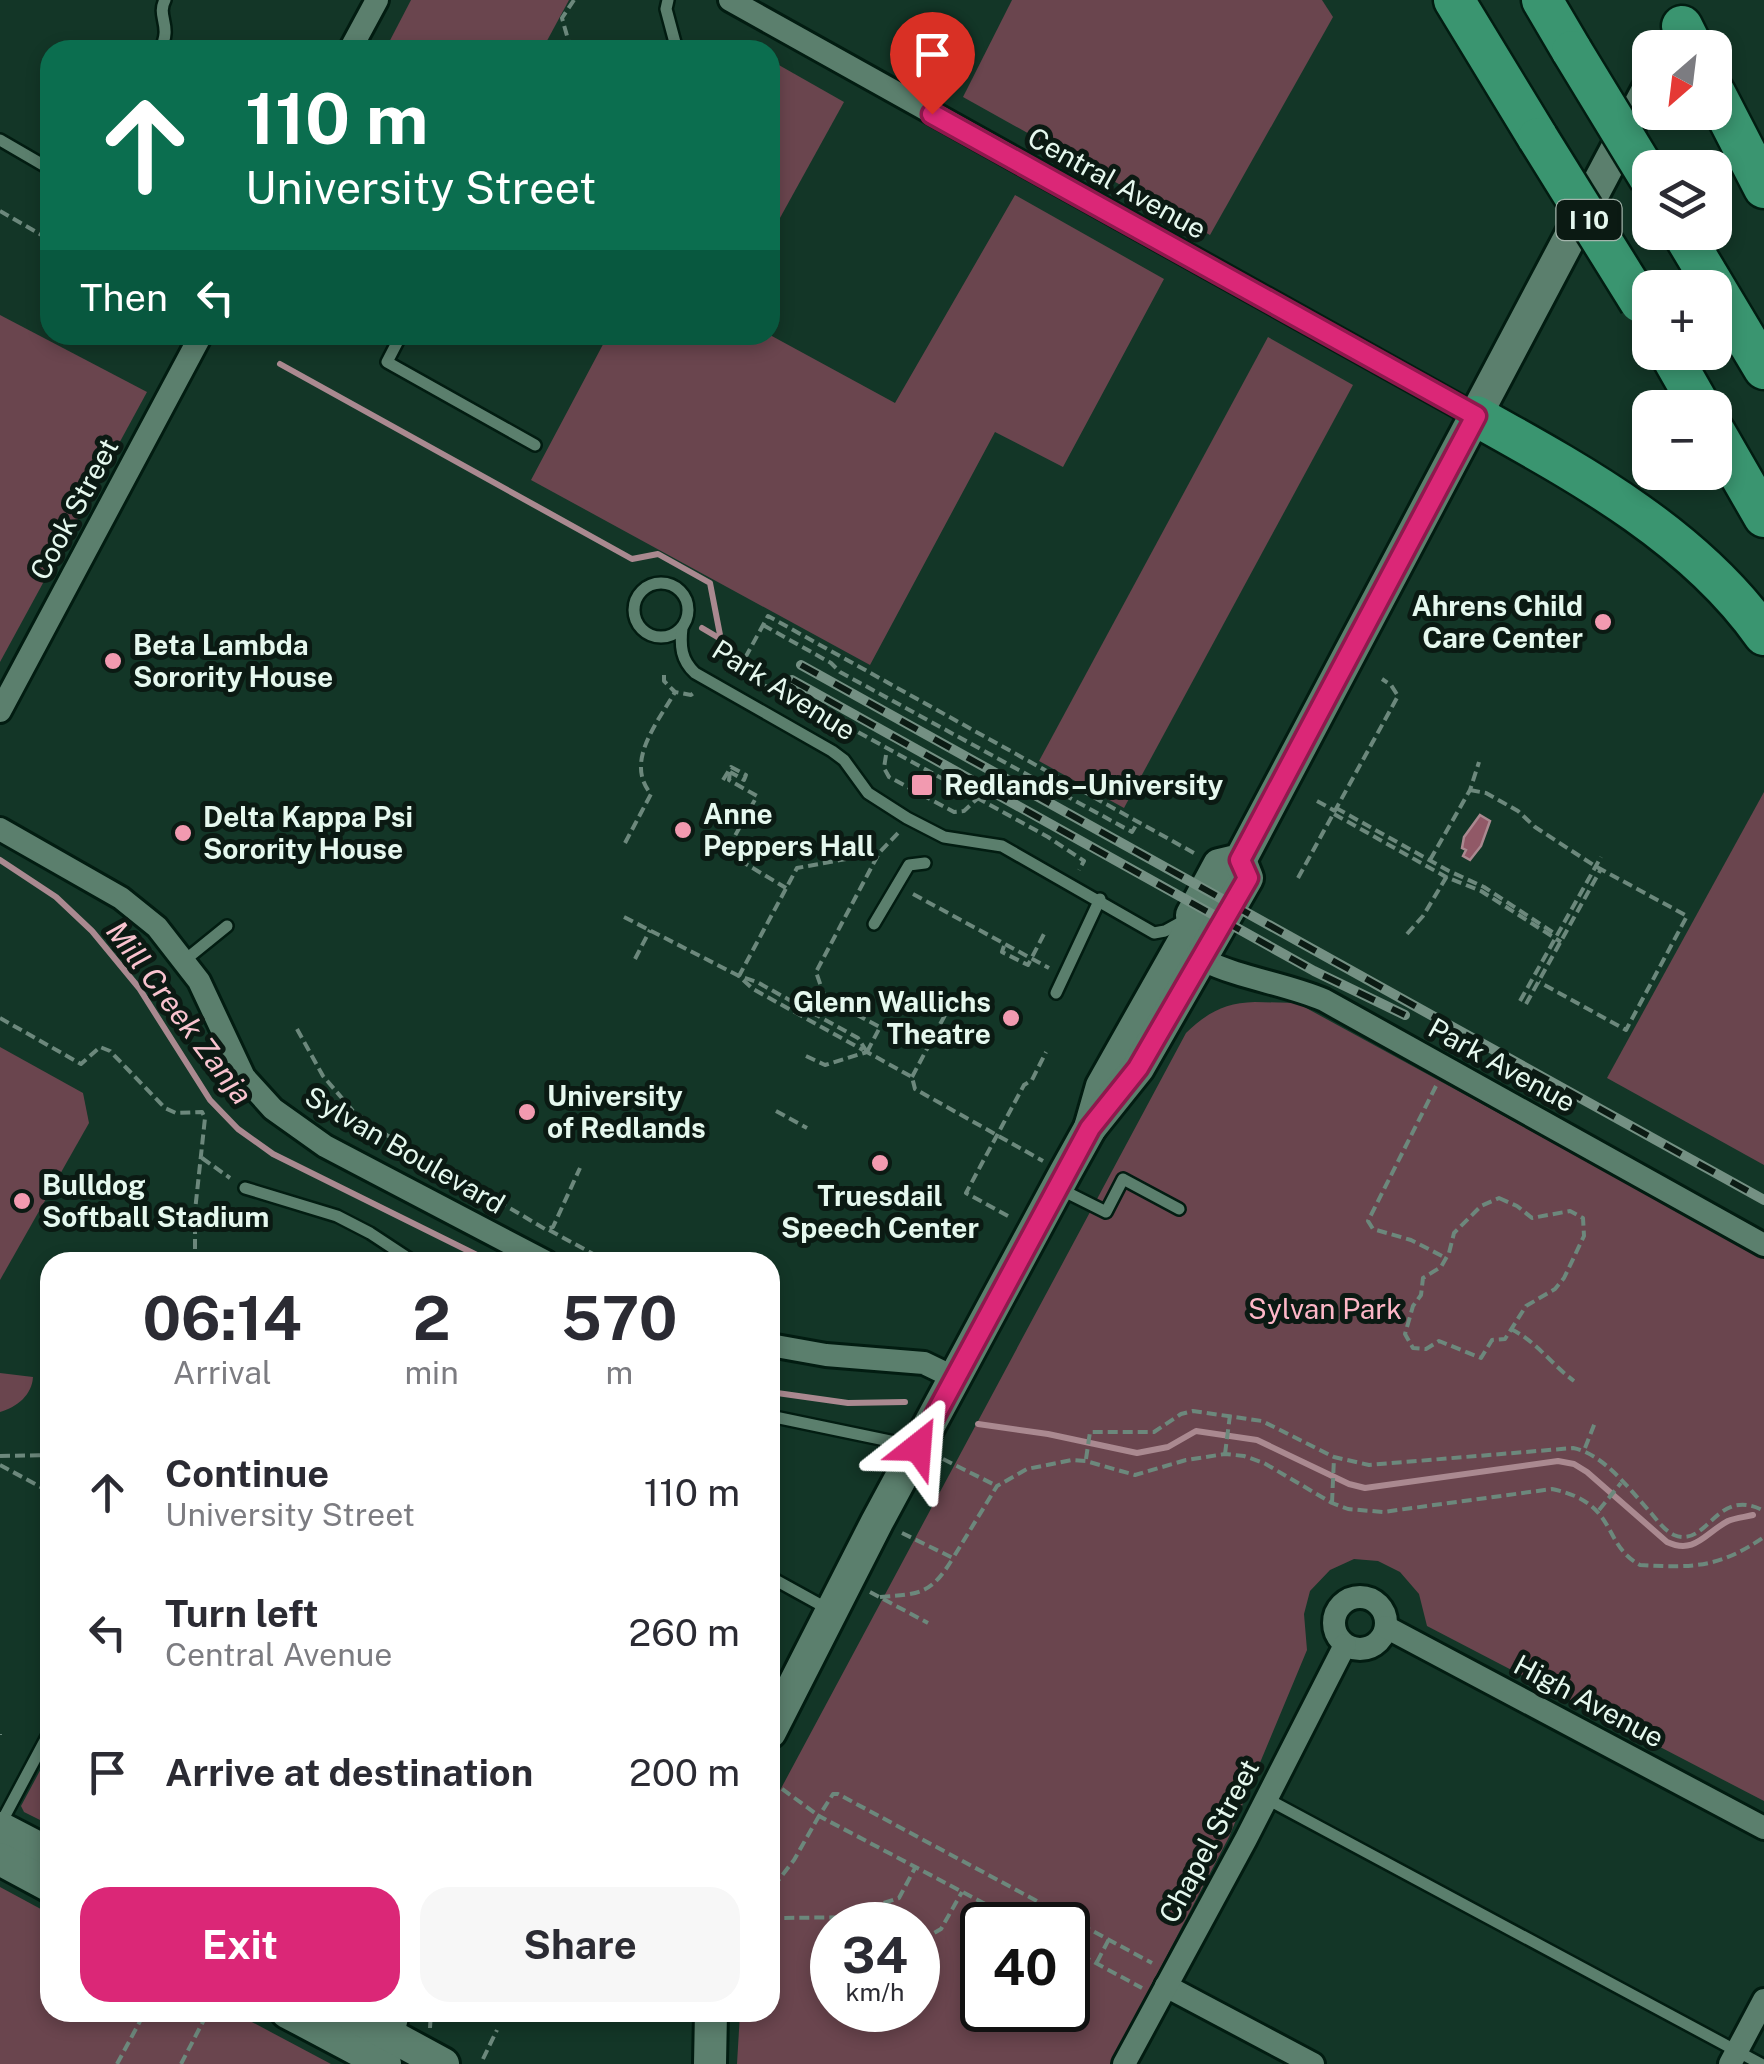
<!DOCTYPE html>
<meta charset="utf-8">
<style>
:root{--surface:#fff;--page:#f7f7f7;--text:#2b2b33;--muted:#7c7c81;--accent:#db2777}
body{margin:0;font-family:"Public Sans",sans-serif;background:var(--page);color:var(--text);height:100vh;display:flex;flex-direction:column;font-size:38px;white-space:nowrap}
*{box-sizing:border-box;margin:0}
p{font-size:32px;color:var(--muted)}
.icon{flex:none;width:55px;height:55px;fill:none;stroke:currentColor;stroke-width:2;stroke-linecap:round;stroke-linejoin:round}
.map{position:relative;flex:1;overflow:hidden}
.side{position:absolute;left:40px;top:1252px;width:740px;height:770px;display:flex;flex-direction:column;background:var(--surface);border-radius:30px;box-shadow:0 5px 15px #0003}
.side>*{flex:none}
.banner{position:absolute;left:40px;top:40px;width:740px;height:305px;border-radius:30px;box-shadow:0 5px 15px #0003;background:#0b6e4f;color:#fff;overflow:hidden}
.needle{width:65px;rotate:208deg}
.tools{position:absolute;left:1632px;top:30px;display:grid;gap:20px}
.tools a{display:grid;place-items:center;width:100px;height:100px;border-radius:20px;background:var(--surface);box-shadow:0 5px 15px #0003;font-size:50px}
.speed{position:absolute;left:810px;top:1902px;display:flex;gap:20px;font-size:50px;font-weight:700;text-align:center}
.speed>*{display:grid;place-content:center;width:130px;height:130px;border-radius:50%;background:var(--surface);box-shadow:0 5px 15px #0003;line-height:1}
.speed small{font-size:25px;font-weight:400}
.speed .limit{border:5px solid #111;border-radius:15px;background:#fff;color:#111}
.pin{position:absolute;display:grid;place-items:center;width:85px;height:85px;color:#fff;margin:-102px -42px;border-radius:50% 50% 50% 0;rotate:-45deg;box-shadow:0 0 10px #0007}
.pin .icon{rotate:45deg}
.me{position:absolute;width:110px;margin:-55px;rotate:28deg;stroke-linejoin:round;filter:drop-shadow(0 0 8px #0008)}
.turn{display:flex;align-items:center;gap:35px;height:210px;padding:0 40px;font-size:45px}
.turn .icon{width:130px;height:130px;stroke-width:2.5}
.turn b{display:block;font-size:70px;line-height:85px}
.then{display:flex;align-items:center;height:95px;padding:0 40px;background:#0003;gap:20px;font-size:38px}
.eta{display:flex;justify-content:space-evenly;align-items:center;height:170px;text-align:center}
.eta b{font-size:60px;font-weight:700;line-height:70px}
.cta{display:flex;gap:20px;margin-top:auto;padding:20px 40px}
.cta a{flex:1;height:115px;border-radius:30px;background:var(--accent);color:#fff;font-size:40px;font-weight:700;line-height:115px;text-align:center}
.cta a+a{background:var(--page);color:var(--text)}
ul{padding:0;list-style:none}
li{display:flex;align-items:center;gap:30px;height:140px;padding:0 40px}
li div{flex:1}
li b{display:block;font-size:38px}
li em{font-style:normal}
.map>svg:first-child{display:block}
.green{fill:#6a454e;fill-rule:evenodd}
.water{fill:#915967;stroke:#aa8990;stroke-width:2.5}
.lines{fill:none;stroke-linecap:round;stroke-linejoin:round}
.stream{stroke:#aa8990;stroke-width:6}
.lane-casing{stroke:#021c11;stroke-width:16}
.street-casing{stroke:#021c11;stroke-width:28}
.secondary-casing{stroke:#021c11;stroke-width:38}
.highway-casing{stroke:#021c11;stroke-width:45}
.path{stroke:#6c887c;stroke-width:4;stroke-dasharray:10 5;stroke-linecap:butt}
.lane{stroke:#5b7f6d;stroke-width:11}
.street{stroke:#5b7f6d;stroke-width:22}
.secondary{stroke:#5b7f6d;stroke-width:32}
.highway{stroke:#3a9570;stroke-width:40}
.rail-casing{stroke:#749083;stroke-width:10}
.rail{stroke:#0b1a13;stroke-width:6;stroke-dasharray:19;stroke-linecap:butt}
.highway-bridge-casing{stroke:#021c11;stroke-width:45;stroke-linecap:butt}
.highway-bridge{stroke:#3a9570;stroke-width:40}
.route-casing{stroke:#8e194d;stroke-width:25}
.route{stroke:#db2777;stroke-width:18}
.poi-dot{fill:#f29ab0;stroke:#0b1a13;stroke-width:4}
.labels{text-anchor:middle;stroke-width:10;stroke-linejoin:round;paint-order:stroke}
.shield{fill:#0b1a13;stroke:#a4b5ac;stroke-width:2.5}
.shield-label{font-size:25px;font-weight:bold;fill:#e5f8ee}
.street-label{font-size:28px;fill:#e5f8ee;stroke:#0b1a13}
.poi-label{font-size:28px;font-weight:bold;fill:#e5f8ee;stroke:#0b1a13;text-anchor:start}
.park-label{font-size:28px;fill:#feb7c7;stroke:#0b1a13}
.water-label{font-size:30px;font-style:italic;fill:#f9c3cf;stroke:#0b1a13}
</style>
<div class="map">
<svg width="1764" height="2064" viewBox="0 0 1764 2064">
<rect width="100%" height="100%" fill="#133627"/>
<g class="green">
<polygon points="411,0 569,0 542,50 385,50"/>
<polygon points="1012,0 1322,0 1333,17 1210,235 963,97"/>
<polygon points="770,60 844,102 770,236"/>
<polygon points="1015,195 1164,279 1063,467 995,432 870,665 531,480 608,335 770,335 895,403"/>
<polygon points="0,315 147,392 0,662"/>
<polygon points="1268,337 1353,385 1124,808 1039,761"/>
<polygon points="1764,792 1764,1165 1607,1078"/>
<path d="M1255,1002l42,1 467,255v543l-337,-175 -8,-32 -19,-22 -22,-11 -24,-2 -24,11 -20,21 -6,23 3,36 -78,187 -119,227h-373l3,-51 30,-1v-203l416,-776c22,-21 39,-30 69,-31zM832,1925h86v85h-86zM982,1925h86v85h-86z"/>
<polygon points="0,1047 83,1093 89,1123 0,1280"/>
<path d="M0,1373l33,4c-1,18 -16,30 -33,35z"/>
<polygon points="50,1752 50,1825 24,1812 21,1806"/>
<polygon points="0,1887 50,1914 50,2012 235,2013 331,2064 0,2064"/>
</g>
<polygon class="water" points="1480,815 1490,821 1481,846 1470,860 1463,856 1466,850 1462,848 1464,837"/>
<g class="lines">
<g class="stream">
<polyline points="280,364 632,559 658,554 710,583 721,640"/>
<polyline points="702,628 719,638"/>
<polyline points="0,860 56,897 92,931 139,988 210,1100 238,1129 273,1154 491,1262"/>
<polyline points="770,1392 848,1403 905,1402"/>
<path d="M978,1424l70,10 89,19 31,-6 28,-16 61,9 92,44 16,4 193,-27 16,3 13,8 80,70c28,13 38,-9 61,-21 7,-3 17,-4 25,-6"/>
</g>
<g class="lane-casing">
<g id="lane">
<polyline points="668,0 666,9 677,50"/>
<path d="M160,50c13,-25 -4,-33 5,-50"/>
<polyline points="0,140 50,169"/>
<polyline points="401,335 387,362 535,445"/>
<circle cx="661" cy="610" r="27"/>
<path d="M682,628c-2,18 -1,32 13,45l137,78 12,9 24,33 39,25 37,19 58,9 152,87 11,-2 20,-11"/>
<polyline points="874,924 909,865 925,863"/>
<polyline points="185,960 227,926"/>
<polyline points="1056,993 1100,899"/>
<polyline points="245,1188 337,1216 370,1233 414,1262"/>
<polyline points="1060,1189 1106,1212 1123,1179 1179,1209"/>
<polyline points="770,1416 914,1446"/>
<polyline points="770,1577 828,1609"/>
<polyline points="1267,1799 1761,2064"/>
<polyline points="0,1825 50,1731"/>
<polyline points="398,2037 404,2012"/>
</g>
</g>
<g class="street-casing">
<g id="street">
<polyline points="730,0 1476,416"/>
<polyline points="350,50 377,0"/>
<polyline points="0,711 201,335"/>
<polyline points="0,829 121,898 157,927 199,981 244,1077 273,1109 325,1146 546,1262"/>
<path d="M1203,960c39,19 81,23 121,40l440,245"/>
<polyline points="770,1345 826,1355 924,1363 955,1378"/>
<circle cx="1360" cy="1623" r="26"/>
<polyline points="1386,1627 1764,1828"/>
<polyline points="1166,1986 1313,2064"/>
<polyline points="1124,2064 1246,1839 1345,1645"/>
<polyline points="1730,2064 1764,2000"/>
</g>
</g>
<g class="secondary-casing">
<g id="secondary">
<polyline points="1090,1128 1102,1086 1193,925 1192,915 1219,865 1240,860 1244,853 1650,86"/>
<polyline points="770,1732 877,1522 1065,1173 1090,1128 1138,1068 1247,878 1240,860"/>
<polyline points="0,1828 50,1854"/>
<polyline points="0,1859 50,1886"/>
<polyline points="287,2012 385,2064"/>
<polyline points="347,2012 443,2064"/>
<polyline points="710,2064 711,2012"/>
</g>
</g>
<g class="highway-casing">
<g id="highway">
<polyline points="1454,0 1538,138"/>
<polyline points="1542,0 1572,51"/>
<polyline points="1682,26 1693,48"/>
<polyline points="1715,93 1764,188"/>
<polyline points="1682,232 1764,369"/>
<polyline points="1669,352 1701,408"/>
<path d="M1476,416c104,58 218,120 288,219"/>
<polyline points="1715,432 1764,517"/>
</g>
</g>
<g class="path">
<polyline points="571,50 562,18 574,0"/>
<polyline points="0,211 50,240"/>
<polyline points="763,625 831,663 840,672 1132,832 1138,822"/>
<polyline points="738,671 768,616 1194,853"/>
<polyline points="727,672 730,667 738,671 806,708 827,715 1048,837 1084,861 1079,870"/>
<polyline points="664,675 664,681 675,692 691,695 695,692"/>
<polyline points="886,755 884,768 889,777 954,812 964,811 977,799"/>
<polyline points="730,772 729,780 757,796 726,852 786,888"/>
<polyline points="723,780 731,767 746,775 744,780 730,772"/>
<polyline points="1470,790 1486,793 1518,811 1535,827 1595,866 1687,916 1626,1030 1539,982"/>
<polyline points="1317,801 1335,811"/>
<polyline points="1336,808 1449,871 1484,887 1557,935"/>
<polyline points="1334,814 1446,877 1481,891 1561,942"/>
<path d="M625,843l26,-49c-27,-32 7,-72 24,-102"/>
<polyline points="1430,860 1470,790 1479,762"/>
<polyline points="1298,878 1398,696 1391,685 1382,679"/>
<polyline points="913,894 1049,968"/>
<polyline points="624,917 739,976 753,989 863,1050"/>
<polyline points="1407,934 1423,916 1447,876"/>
<polyline points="1004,946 1002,952 1028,965 1046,930"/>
<polyline points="635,959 650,930"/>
<polyline points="1520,1001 1601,857"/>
<polyline points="1526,1004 1601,869"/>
<polyline points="0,1018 81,1064 100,1047 110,1051 165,1108 176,1113 202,1112 205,1118 195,1211 195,1262"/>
<polyline points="297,1029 323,1076 353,1111 385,1134 545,1229 553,1227 580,1168"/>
<polyline points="867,1052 858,1038 757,982 739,976 797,868 879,853"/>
<polyline points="867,1052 880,1027 825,998 816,972 879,853 898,833"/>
<polyline points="806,1056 825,1065 867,1052 912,1077 915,1089 1043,1161"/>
<polyline points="912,1077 953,1000"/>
<polyline points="1436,1086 1368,1221 1373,1229 1411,1240 1446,1258"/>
<polyline points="776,1111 807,1128"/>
<polyline points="202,1158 230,1178"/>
<polygon points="1499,1198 1517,1206 1532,1218 1570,1211 1583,1218 1584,1236 1564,1278 1555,1289 1526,1306 1505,1339 1492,1340 1481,1358 1439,1341 1426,1349 1413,1348 1405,1334 1413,1306 1421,1295 1423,1278 1441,1267 1449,1253 1454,1233 1481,1206"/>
<polyline points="1008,1216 966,1193 1024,1085 1032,1080 1046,1052"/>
<polyline points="549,1230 608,1262"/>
<path d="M1511,1329c26,13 40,35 63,52"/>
<polyline points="1585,1448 1596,1420"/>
<polyline points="1225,1454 1230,1415"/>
<polyline points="0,1456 50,1455"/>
<polyline points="943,1459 997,1486"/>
<path d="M1086,1459l4,-27h64l27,-18 12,-3 69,10 72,36 35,8 204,-17c31,6 57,42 78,65 6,7 14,18 23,22 34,14 42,-50 90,-24"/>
<polyline points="0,1465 50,1492"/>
<polyline points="1332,1503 1334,1458"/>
<polyline points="1599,1510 1621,1483"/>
<path d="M902,1533l51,25 44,-72 30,-17 45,-9 14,1 49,14 51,-15 39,-6 19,2 20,7 68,40 16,6 35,3 169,-23c67,14 49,55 88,76 53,3 79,3 124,-28"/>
<polyline points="870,1592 928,1623"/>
<path d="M880,1597c41,-3 51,-3 73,-39"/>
<polyline points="45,1715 50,1705"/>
<polyline points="0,1735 0,1734"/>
<polyline points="770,1780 819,1816 794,1860 770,1891"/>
<polyline points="889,1904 897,1925"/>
<polyline points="770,1914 781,1918 862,1917 868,1908 899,1898 915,1868"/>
<polyline points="862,1917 870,1925"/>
<polyline points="1025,1925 819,1816 833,1794 838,1794 1152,1963"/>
<polyline points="918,1929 929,1936"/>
<polyline points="1068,1948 1142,1988"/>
<polyline points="918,1957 929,1936 941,1929 962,1892"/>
<polyline points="1097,1962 1109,1939"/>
<polyline points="832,1964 820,1981 824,1992 832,1995"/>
<polyline points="430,2028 431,2012"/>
<polyline points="483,2059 497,2030"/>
<polyline points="117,2064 145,2012"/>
<polyline points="181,2064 208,2012"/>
</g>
<use href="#lane" class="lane"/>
<use href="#street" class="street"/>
<use href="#secondary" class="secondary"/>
<use href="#highway" class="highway"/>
<g class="rail-casing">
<g id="rail">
<polyline points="801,665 1764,1200"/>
<polyline points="792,680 1314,971 1405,1015"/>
</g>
</g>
<use href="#rail" class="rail"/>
<g class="highway-bridge-casing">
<g id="highway-bridge">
<polyline points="1572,51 1650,179"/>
<polyline points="1538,138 1640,302"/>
</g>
</g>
<use href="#highway-bridge" class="highway-bridge"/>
</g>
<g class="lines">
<g class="route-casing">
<polyline id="route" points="918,1447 1090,1128 1138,1068 1248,878 1240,860 1476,416 932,114"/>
</g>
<use href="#route" class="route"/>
</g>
<g class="poi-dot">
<circle cx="1603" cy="622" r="10"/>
<circle cx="113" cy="661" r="10"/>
<rect x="910" y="773" width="24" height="24" rx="5"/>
<circle cx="683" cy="830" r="10"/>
<circle cx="183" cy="833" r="10"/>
<circle cx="1011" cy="1018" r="10"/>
<circle cx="527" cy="1112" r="10"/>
<circle cx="880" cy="1163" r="10"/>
<circle cx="22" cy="1201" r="10"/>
</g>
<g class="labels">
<rect class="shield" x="1556.5" y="200" width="65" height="40" rx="8"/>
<g class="shield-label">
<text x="1589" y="229">I 10</text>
</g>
<g class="street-label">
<text transform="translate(1117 183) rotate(29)" y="10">Central Avenue</text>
<text transform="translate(74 509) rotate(-62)" y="10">Cook Street</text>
<text transform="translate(784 690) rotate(32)" y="10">Park Avenue</text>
<text transform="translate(1502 1065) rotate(29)" y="10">Park Avenue</text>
<text transform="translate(405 1150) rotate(30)" y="10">Sylvan Boulevard</text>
<text transform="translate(1589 1701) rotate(28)" y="10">High Avenue</text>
<text transform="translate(1209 1841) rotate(-62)" y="10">Chapel Street</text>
</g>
<g class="poi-label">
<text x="1583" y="616" text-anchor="end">Ahrens Child<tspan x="1583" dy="32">Care Center</tspan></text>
<text x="133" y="655">Beta Lambda<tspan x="133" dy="32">Sorority House</tspan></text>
<text x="944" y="795">Redlands–University</text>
<text x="703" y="824">Anne<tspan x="703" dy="32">Peppers Hall</tspan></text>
<text x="203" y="827">Delta Kappa Psi<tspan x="203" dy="32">Sorority House</tspan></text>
<text x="991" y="1012" text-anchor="end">Glenn Wallichs<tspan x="991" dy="32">Theatre</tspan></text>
<text x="547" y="1106">University<tspan x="547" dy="32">of Redlands</tspan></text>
<text x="42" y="1195">Bulldog<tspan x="42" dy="32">Softball Stadium</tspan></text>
<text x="880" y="1206" text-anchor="middle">Truesdail<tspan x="880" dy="32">Speech Center</tspan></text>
</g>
<g class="park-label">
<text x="1325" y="1319">Sylvan Park</text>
</g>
<g class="water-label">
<text transform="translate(179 1013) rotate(53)" y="10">Mill Creek Zanja</text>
</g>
</g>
</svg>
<div class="tools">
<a><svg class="needle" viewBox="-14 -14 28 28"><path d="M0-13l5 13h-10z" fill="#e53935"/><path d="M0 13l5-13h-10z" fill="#7c7c81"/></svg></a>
<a><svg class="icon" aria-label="layers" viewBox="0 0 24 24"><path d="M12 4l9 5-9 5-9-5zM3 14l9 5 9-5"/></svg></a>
<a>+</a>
<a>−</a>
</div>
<div class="speed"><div>34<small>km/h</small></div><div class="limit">40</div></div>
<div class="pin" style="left:932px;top:114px;background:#d93025"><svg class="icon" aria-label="arrive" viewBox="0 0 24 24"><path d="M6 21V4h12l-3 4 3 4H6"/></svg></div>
<svg class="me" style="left:918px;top:1447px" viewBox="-20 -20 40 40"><path d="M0-17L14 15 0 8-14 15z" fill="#db2777" stroke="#fff" stroke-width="4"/></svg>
<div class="banner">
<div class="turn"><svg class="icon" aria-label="ahead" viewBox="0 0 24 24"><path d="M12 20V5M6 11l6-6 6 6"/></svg><div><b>110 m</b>University Street</div></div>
<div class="then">Then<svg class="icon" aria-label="left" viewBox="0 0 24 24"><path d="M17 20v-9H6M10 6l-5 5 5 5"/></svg></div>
</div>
<section class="side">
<div class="eta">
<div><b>06:14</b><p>Arrival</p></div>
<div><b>2</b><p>min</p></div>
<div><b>570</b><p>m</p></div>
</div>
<ul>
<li><svg class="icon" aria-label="ahead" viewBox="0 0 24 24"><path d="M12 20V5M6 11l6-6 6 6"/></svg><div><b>Continue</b><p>University Street</p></div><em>110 m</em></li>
<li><svg class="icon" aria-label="left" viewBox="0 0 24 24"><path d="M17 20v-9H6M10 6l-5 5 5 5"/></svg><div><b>Turn left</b><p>Central Avenue</p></div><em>260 m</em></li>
<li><svg class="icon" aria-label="arrive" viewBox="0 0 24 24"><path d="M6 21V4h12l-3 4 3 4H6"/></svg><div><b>Arrive at destination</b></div><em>200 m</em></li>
</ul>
<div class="cta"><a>Exit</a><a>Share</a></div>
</section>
</div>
